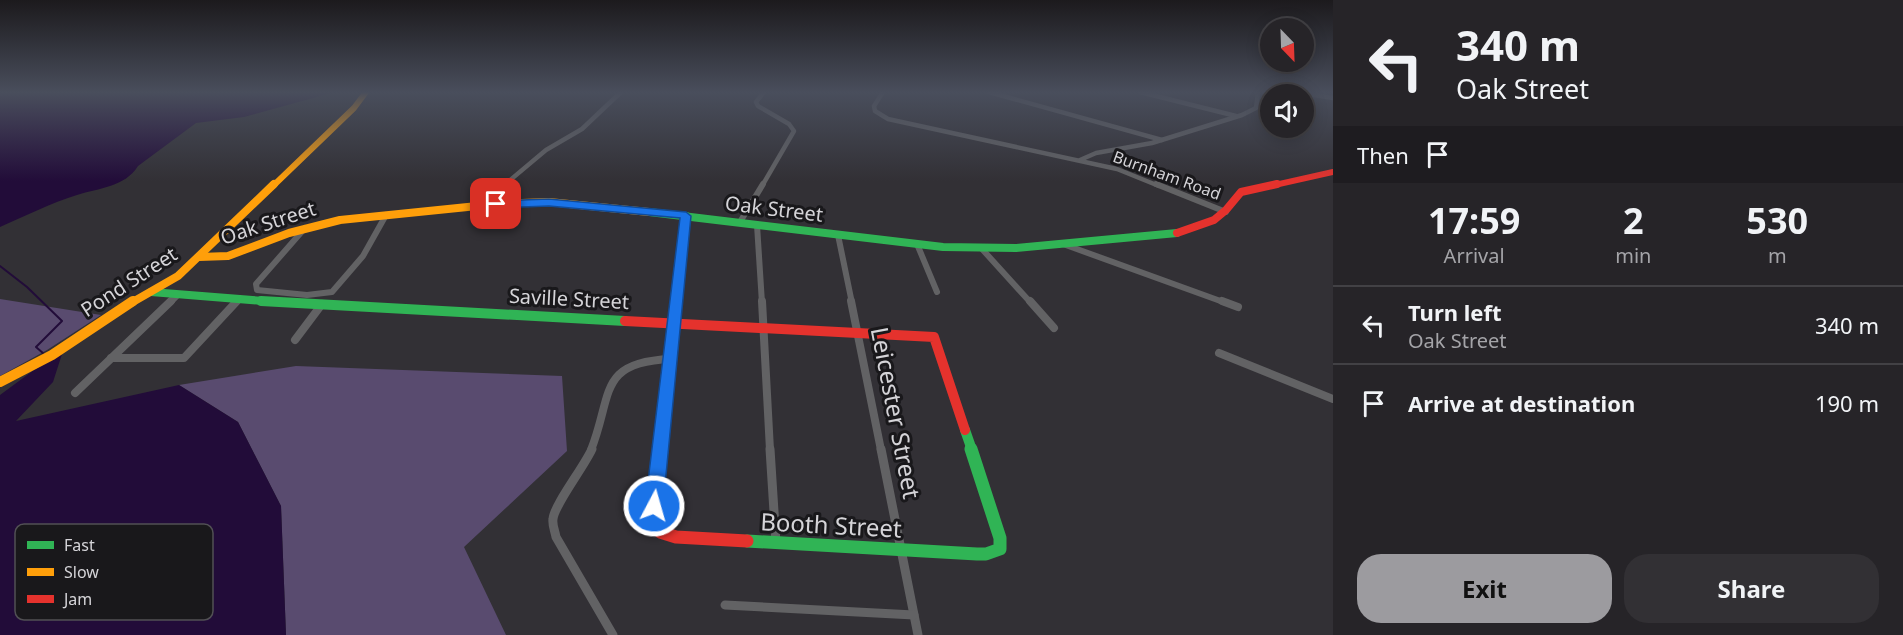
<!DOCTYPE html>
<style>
:root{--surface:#262428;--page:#323034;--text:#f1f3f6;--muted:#a4a4a8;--line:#424145;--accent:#9c9b9f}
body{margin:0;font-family:"Noto Sans",sans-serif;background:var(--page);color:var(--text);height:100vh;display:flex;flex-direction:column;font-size:22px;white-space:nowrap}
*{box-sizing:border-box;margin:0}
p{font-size:20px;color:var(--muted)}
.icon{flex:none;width:33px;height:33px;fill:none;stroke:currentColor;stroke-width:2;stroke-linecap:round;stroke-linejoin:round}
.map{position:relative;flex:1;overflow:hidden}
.side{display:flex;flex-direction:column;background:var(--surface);width:570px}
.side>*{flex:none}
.top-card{background:#262428;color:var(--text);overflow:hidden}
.needle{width:39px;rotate:157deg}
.buttons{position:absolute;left:1260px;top:18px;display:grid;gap:12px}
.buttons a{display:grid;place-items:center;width:54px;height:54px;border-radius:50%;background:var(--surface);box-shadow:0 3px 15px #0003,0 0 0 2px var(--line);font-size:30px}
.pin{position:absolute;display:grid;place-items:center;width:51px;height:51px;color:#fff;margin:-26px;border-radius:12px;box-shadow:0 3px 9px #0006}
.me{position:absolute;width:66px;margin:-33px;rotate:6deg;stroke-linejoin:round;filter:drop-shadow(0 0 4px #0008)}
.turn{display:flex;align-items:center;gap:21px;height:126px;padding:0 24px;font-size:27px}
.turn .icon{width:78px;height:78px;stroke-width:2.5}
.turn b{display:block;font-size:42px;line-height:51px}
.then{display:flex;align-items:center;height:57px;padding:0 24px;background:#0003;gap:12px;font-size:22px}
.eta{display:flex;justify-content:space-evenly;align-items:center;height:102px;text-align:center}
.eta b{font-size:36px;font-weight:700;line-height:42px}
.action{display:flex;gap:12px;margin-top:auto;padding:12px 24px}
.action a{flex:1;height:69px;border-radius:24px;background:var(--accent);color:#111;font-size:24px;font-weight:700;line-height:69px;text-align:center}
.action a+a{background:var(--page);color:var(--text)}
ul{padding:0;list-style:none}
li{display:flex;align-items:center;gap:18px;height:78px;padding:0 24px;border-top:2px solid var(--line)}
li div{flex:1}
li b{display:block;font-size:22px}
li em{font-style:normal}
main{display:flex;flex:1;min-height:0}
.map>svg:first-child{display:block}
.green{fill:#594b6f}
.water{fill:#220c39}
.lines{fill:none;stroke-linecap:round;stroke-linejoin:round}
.stream{stroke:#220c39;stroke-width:2}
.street-far3{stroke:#626264;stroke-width:4.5}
.street-far2{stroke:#626264;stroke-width:6}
.street-far1{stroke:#626264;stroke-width:8}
.street{stroke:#626264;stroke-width:9}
.fast-far2{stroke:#30b455;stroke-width:8}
.fast-far1{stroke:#30b455;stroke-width:10}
.fast{stroke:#30b455;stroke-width:13}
.slow-far2{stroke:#ff9f0a;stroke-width:6}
.slow-far1{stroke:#ff9f0a;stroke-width:8}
.slow{stroke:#ff9f0a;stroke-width:10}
.jam-far3{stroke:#e5322d;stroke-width:6}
.jam-far2{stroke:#e5322d;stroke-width:8}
.jam-far1{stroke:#e5322d;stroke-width:10}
.jam{stroke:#e5322d;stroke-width:13}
.route{fill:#1a73e8;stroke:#114b97;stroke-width:1.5}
.labels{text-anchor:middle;stroke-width:6;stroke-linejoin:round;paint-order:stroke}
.far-street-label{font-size:16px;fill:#d5d4d8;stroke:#19181b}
.street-label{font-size:20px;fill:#d5d4d8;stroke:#19181b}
.near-street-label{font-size:24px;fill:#d5d4d8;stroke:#19181b}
.key{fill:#19181b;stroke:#515054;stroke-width:1.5}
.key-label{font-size:16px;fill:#d5d4d8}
</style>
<main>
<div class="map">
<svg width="1333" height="635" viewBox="0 0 1333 635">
<rect width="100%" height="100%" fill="#323035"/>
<g class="green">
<polygon points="0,299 101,315 47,350 0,376"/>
<polygon points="296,366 562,376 567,451 464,547 506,635 286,635 281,506 238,422 179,385"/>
</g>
<g class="water">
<path d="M0,92h349l-18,1 -87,24 -48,6 -58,43c-13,21 -39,22 -61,29 -26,8 -52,21 -77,32z"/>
<polygon points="62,354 53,382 16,421 179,385 238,422 281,506 286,635 0,635 0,395 34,370"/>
</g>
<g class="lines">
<polyline class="stream" points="0,266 27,287 62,321 36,347 44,354"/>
<g class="street-far3">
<polyline points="883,92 874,106 875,111 888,119 1117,169 1159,186"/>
<polyline points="989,92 1162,140"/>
<polyline points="1140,92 1236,116"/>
<polyline points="1296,92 1333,98"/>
<polyline points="1080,160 1096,153 1152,143 1242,115 1256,108 1258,92"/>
<polyline points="503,186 546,150 582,129 621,92"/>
<polyline points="762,186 794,131 789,124 758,106 756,102 764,92"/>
</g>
<g class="street-far2">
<polyline points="1156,184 1226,212"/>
<polyline points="479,206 505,184"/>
<polyline points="740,222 763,184"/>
<polyline points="757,225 762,303"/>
<polyline points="305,228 256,284 257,290 307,295 332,292 363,256 386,215"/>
<polyline points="838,235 852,303"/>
<polyline points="917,244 937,292"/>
<polyline points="1063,244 1226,303"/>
<polyline points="982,249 1031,303"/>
<polyline points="170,303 177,296"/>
<polyline points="235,303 238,300"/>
</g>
<g class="street-far1">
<polyline points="762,301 770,450"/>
<polyline points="851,301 881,450"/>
<polyline points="1030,301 1054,328"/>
<polyline points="1222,301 1238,307"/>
<polyline points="295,340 322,304"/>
<polyline points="1219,353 1333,399"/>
<polyline points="111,358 184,358 237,301"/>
<polyline points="75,393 171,301"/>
<path d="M591,450c22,-55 6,-88 80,-91"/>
</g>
<g class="street">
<path d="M592,449c-8,18 -38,56 -39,70 -1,6 2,12 3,18l57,98"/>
<polyline points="770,449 776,543"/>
<polyline points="881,449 918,635"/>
<polyline points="725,605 914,615"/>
</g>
<g class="fast-far2">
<polyline points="649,212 943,247 1016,248 1177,233"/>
<polyline points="151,292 289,303"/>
<polyline points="677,303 686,216"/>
</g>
<g class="fast-far1">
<polyline points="261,301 625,321"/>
<polyline points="676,311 677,301"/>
<polyline points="965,430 972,450"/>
</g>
<polyline class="fast" points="747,541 977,554 986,554 1000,549 1000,538 971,449"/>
<polyline class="slow-far2" points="273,186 354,108 366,92"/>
<g class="slow-far1">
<polyline points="199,257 228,256 289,233 340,220 497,204 549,202 649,212"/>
<polyline points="131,303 178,276 274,184"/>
</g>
<polyline class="slow" points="0,382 52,355 133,301"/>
<polyline class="jam-far3" points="1270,186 1333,172"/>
<polyline class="jam-far2" points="1177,233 1214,220 1226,210 1241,192 1277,184"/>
<g class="jam-far1">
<polyline points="625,321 934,337 965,430"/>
<polyline points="662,450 676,311"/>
</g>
<polyline class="jam" points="662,449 654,523 660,532 676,537 747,541"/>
</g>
<linearGradient id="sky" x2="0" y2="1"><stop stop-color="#1c1a1d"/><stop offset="0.51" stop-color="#494e5c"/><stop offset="1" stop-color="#494e5c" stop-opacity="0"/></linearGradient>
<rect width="1333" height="181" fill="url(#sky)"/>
<polygon class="route" points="549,199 686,212 691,216 663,506 661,511 654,513 648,511 645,506 680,218 549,206 496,208 491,204 496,201"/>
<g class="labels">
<g class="far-street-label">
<text transform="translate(1167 175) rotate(20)" y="6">Burnham Road</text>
</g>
<g class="street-label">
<text transform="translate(774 209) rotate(7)" y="7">Oak Street</text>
<text transform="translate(268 223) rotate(-18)" y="7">Oak Street</text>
<text transform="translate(129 282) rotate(-33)" y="7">Pond Street</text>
<text transform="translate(569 299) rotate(3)" y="7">Saville Street</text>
</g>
<g class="near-street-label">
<text transform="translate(895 413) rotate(79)" y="8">Leicester Street</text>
<text transform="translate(831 526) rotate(3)" y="8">Booth Street</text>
</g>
</g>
<rect x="15" y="524" width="198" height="96" rx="9" class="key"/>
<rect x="27" y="541" width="27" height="8" fill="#30b455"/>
<rect x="27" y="568" width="27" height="8" fill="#ff9f0a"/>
<rect x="27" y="595" width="27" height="8" fill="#e5322d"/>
<g class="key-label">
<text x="64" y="551">Fast</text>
<text x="64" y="578">Slow</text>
<text x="64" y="605">Jam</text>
</g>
</svg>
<div class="buttons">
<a><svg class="needle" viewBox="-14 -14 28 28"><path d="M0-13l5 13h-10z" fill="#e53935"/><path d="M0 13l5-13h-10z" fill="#a4a4a8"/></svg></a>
<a><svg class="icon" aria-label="sound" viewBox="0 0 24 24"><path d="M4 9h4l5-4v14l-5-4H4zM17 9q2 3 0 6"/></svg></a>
</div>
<div class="pin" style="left:496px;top:204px;background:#d93025"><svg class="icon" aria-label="arrive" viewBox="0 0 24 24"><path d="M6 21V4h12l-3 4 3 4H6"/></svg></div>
<svg class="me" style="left:654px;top:506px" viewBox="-20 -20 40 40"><circle r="17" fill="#1a73e8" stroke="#fff" stroke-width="3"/><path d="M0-11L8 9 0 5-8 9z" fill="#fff"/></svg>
</div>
<section class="side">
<div class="top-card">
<div class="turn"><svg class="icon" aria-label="left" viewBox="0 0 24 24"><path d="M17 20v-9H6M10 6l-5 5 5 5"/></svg><div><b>340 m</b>Oak Street</div></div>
<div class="then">Then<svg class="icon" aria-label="arrive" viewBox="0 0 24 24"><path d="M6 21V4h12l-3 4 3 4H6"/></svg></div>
</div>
<div class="eta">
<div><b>17:59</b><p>Arrival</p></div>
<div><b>2</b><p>min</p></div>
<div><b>530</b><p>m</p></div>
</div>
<ul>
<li><svg class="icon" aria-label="left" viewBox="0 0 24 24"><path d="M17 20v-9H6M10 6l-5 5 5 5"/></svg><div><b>Turn left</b><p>Oak Street</p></div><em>340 m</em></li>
<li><svg class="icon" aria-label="arrive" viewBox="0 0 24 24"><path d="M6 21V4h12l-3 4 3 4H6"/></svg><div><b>Arrive at destination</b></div><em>190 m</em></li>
</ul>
<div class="action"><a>Exit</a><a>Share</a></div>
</section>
</main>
